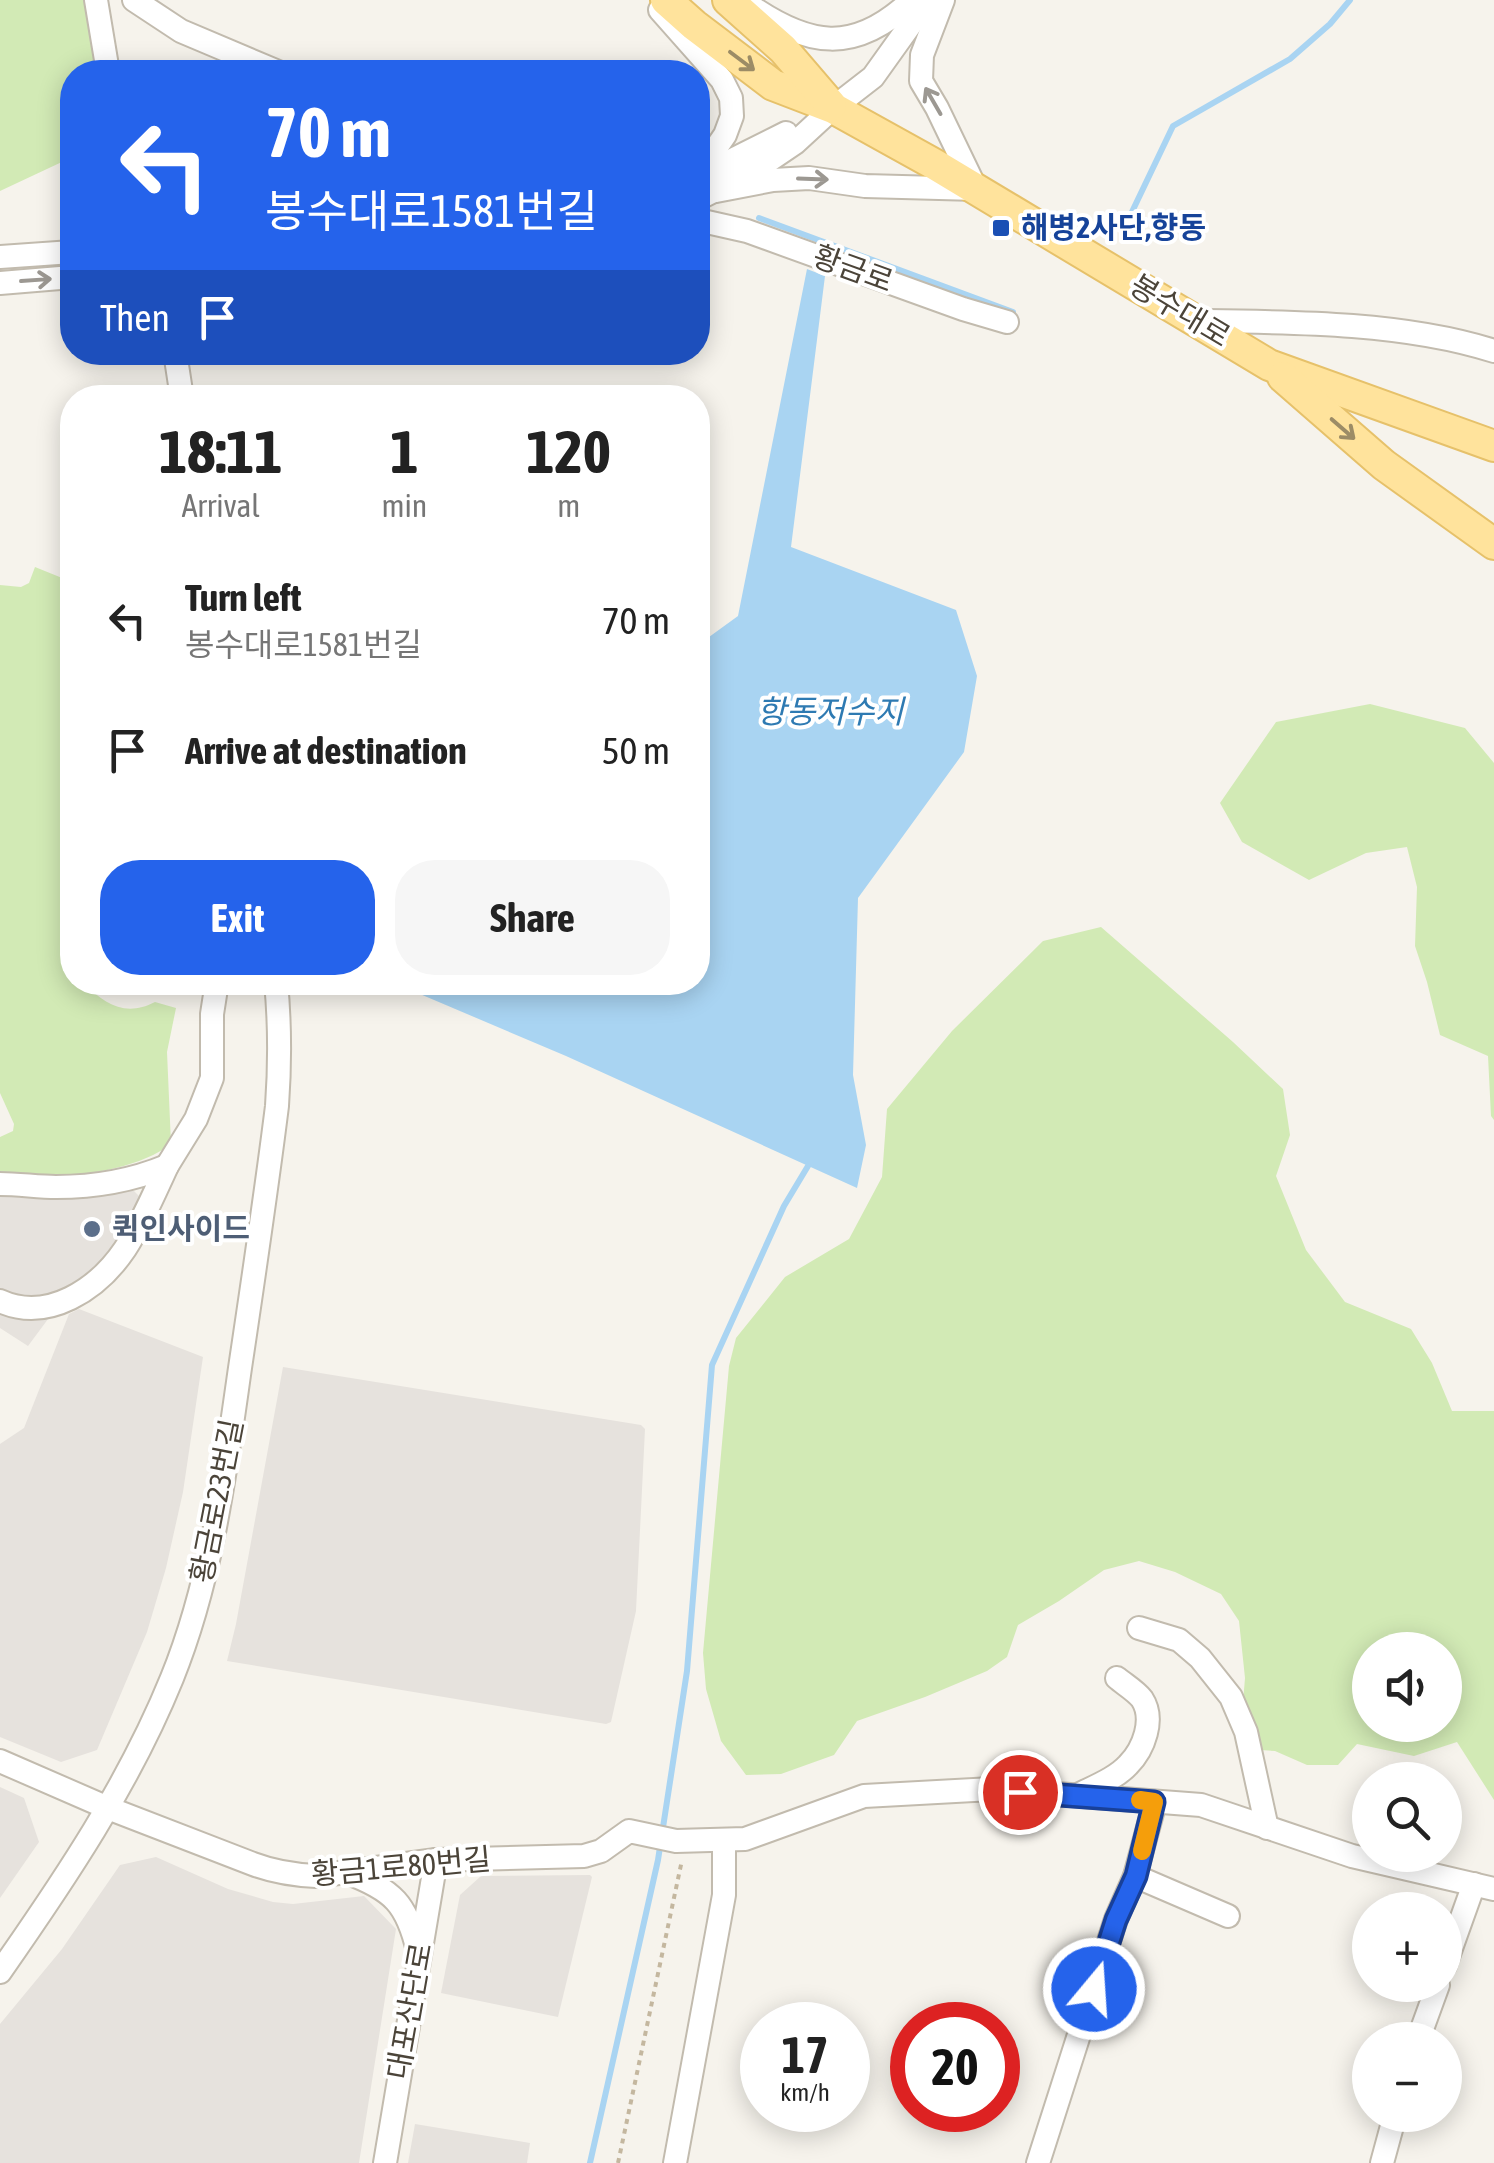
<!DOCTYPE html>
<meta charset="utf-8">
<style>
:root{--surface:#fff;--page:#f6f6f6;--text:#222;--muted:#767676;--accent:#2563eb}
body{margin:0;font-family:"Asap Condensed","Noto Sans KR",sans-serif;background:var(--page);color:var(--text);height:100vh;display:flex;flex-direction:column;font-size:38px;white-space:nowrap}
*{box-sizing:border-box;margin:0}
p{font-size:32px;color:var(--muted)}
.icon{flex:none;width:55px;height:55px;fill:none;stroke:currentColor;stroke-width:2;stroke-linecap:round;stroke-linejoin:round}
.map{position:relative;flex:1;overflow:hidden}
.panel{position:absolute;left:60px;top:385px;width:650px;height:610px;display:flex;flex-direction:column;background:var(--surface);border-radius:40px;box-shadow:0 5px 25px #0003}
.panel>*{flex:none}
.banner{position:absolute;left:60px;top:60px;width:650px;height:305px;border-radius:40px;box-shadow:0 5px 25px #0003;background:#2563eb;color:#fff;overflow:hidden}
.buttons{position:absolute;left:1352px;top:1632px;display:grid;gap:20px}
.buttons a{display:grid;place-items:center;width:110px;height:110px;border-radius:50%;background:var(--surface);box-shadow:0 5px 25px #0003;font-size:50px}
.speed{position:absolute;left:740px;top:2002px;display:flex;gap:20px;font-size:50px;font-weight:700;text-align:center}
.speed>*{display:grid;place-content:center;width:130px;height:130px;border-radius:50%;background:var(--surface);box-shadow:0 5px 25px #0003;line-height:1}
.speed small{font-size:25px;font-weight:400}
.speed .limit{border:15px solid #d22;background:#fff;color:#111}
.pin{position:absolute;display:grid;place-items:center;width:85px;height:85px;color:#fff;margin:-42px;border:5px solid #fff;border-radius:50%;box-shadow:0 2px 10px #0007}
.me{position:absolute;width:110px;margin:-55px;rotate:18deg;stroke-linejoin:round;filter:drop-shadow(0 0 8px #0008)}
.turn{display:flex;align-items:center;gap:35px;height:210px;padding:0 40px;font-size:45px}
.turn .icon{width:130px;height:130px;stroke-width:2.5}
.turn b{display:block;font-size:70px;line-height:85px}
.then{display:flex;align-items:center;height:95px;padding:0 40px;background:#0003;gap:20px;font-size:38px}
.eta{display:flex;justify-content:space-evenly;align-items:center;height:170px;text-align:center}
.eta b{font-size:60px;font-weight:700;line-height:70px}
.action{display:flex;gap:20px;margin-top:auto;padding:20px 40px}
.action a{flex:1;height:115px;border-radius:40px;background:var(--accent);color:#fff;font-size:40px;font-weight:700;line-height:115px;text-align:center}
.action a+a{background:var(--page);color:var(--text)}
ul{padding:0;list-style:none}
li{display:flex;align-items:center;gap:30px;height:130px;padding:0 40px}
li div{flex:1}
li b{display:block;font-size:38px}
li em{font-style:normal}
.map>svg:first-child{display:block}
.industrial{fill:#e6e2dd}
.green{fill:#d2eab5;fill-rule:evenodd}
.water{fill:#a9d4f2}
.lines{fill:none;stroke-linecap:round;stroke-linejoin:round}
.stream{stroke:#a9d4f2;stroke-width:6}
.minor-casing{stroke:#c2bbae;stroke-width:26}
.major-casing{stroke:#e6c16a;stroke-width:34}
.path{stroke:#c4b79f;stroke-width:4;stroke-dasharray:5 5;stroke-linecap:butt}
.minor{stroke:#fff;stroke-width:22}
.major{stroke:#ffe39c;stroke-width:30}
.oneway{stroke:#9c8c66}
.oneway2{stroke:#9c9892}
.route-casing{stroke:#184099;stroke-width:25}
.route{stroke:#2563eb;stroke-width:18}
.slow{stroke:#f59e0b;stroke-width:18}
.transit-dot{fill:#1a4fb4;stroke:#fff;stroke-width:4}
.service-dot{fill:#5c6f8a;stroke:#fff;stroke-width:4}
.labels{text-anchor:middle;stroke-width:8;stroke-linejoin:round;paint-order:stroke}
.transit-label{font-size:30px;font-weight:bold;fill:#164399;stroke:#fff;text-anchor:start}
.street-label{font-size:30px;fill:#4b4439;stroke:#fff}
.service-label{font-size:30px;font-weight:bold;fill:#4e5e75;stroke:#fff;text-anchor:start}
.water-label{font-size:32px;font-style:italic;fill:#2e7ab2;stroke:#fff}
</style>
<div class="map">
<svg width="1494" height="2163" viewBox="0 0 1494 2163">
<rect width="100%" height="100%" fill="#f6f3ec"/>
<g class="industrial">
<polygon points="0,1190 123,1190 134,1191 140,1197 139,1207 109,1254 74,1284 28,1346 0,1328"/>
<polygon points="79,1309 203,1357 183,1492 166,1568 147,1632 97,1750 61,1762 0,1737 0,1444 24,1428 69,1314"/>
<polygon points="283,1367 641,1425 645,1429 636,1611 611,1722 606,1724 227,1661 236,1624"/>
<polygon points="0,1787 24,1798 39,1842 0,1898"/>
<polygon points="156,1857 228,1889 273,1902 293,1904 364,1896 396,1929 359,2163 0,2163 0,2024 62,1949 120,1865"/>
<polygon points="590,1875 592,1877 558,2017 441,1993 460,1895 481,1876"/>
<polygon points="415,2124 530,2143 527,2163 408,2163"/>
</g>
<g class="green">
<polygon points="0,0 96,0 108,72 72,72 72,147 64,161 0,191"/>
<path d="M35,567l37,15v400l12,1c21,22 42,34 71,19l21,6 -9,44 4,92c-39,30 -123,39 -171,27v-34l13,-6 1,-7 -14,-31v-508l21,2 8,-4z"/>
<polygon points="1370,704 1465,728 1494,763 1494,1120 1491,1116 1488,1056 1440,1035 1427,982 1415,946 1417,887 1407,847 1366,853 1309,880 1242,842 1220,803 1276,722"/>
<path d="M1101,927l132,115 50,47 7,46 -14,41 30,74 39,52 66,27 21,34 20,48h42v389l-37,-58 -43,14 -57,-12 -19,21h-31l-32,-14 -30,-2 -4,-23 4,-48 -6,-57 -18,-27 -46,-22 -36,-11 -35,9 -45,31 -41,24 -11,32 -20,14 -62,26 -68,24 -23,34 -53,19 -35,1 -25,-34 -15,-52 -3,-36 26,-287 7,-28 49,-61 64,-38 33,-62 5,-68 65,-78 91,-90zM1370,1650h75v75h-75z"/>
</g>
<polygon class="water" points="807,269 825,276 791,547 956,610 977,676 964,752 858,898 853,1075 866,1145 857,1188 566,1056 394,983 698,982 698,645 738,616"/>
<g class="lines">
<g class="stream">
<polyline points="1130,216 1173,126 1290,59 1330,24 1350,0"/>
<polyline points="759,218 1013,312"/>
<polyline points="590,2163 658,1860 687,1671 712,1365 784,1206 808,1166"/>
</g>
<g class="minor-casing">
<g id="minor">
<polyline points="96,0 108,72"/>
<polyline points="134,0 181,31 278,72"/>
<path d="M746,3c62,44 108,52 166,-3"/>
<polyline points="660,10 722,80 731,98 732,116 725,135 698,174"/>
<polyline points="698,177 786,133"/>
<polyline points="716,191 773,180 809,178 865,186 976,189 937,108 921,81 922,55 943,0"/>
<polyline points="698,199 755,170 795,143 833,108 873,77 928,0"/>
<polyline points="698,220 747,231 963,309 1007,322"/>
<polyline points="0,257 72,252"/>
<polyline points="0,283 72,277"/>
<path d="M1196,321c94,1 208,1 298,30"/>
<polyline points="175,352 182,398"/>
<polyline points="167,1166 196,1119 212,1078 212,1014 217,982"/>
<path d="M0,1184c19,0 38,3 56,3 39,0 75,-6 111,-21 -13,28 -25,57 -42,83 -27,40 -77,74 -125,52"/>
<polyline points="1139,1628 1179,1640 1200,1658 1231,1697 1246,1732 1267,1828"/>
<path d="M0,1761l108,47 145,56c21,8 40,11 63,12l120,-16 148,-4 17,-5 28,-20 47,10 69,-2 119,-43 128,-7 209,16 151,51 142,33"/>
<path d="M1080,1794c16,-8 36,-16 48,-29 16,-16 27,-46 14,-66 -6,-8 -18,-15 -25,-21"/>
<path d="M348,1873c45,17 59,31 70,78"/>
<polyline points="1135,1876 1228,1916"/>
<polyline points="1445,1965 1474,1884"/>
<path d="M0,1972c65,-93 129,-188 172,-294 40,-99 53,-205 68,-310 13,-87 26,-174 37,-262 3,-42 3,-82 -1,-124"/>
<polyline points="1418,2040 1438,1985"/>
<polyline points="385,2163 436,1860"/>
<polyline points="675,2163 724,1895 724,1840"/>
<polyline points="1038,2163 1116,1919 1135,1876 1155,1802"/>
<polyline points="1382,2163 1395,2115"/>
</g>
</g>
<g class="major-casing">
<g id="major">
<polyline points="666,0 694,25 773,85 833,108 934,164 1269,365 1494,446"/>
<polyline points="728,0 783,49 831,105"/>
<polyline points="1283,377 1384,465 1494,544"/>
</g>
</g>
<polyline class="path" points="618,2163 682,1860"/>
<use href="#minor" class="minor"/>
<use href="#major" class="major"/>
</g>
<defs><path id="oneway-shaft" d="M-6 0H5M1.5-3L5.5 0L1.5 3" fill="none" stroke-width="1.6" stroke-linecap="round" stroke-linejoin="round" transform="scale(2.5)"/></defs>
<g class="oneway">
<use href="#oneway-shaft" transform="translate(742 61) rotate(37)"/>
<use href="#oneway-shaft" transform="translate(1343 429) rotate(41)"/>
</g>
<g class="oneway2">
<use href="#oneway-shaft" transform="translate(933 101) rotate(-120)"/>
<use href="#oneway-shaft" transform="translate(813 179) rotate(2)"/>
<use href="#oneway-shaft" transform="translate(36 280) rotate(-4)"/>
</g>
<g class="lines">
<g class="route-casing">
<polyline id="route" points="1020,1792 1154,1802 1136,1876 1116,1920 1094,1989"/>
</g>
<use href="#route" class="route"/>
<polyline class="slow" points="1140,1800 1154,1802 1142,1851"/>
</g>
<rect class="transit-dot" x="991" y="218" width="20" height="20" rx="5"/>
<circle class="service-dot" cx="92" cy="1229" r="10"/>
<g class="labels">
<g class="transit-label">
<text x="1021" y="238">해병2사단,향동</text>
</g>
<g class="street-label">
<text transform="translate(853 269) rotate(20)" y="10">황금로</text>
<text transform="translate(1180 311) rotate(31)" y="10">봉수대로</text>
<text transform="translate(217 1501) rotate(-79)" y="10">황금로23번길</text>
<text transform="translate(401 1867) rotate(-5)" y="10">황금1로80번길</text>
<text transform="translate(410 2011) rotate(-80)" y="10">대포산단로</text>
</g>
<g class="service-label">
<text x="112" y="1239">퀵인사이드</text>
</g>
<g class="water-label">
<text x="830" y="723">항동저수지</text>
</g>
</g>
</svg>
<div class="buttons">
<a><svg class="icon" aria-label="sound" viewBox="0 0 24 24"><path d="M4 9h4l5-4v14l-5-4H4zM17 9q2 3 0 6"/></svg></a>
<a><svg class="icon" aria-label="search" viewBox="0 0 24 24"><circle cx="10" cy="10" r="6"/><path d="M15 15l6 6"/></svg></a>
<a>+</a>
<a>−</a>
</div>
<div class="speed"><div>17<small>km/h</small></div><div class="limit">20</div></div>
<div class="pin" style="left:1020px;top:1792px;background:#d93025"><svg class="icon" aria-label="arrive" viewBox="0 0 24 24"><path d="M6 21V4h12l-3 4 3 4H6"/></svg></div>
<svg class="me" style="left:1094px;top:1989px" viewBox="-20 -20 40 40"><circle r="17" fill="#2563eb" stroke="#fff" stroke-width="3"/><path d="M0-11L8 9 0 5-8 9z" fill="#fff"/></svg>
<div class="banner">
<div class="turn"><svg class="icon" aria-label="left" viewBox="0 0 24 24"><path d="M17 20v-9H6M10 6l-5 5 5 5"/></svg><div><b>70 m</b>봉수대로1581번길</div></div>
<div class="then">Then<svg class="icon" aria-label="arrive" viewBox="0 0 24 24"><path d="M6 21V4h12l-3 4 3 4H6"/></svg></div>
</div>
<section class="panel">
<div class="eta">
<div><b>18:11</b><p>Arrival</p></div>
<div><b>1</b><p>min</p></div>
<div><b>120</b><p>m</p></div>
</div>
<ul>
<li><svg class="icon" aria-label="left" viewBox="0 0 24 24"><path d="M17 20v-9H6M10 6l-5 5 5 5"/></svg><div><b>Turn left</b><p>봉수대로1581번길</p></div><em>70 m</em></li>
<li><svg class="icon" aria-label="arrive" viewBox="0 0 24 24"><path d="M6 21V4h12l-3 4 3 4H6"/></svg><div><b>Arrive at destination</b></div><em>50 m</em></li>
</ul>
<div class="action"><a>Exit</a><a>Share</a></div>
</section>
</div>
